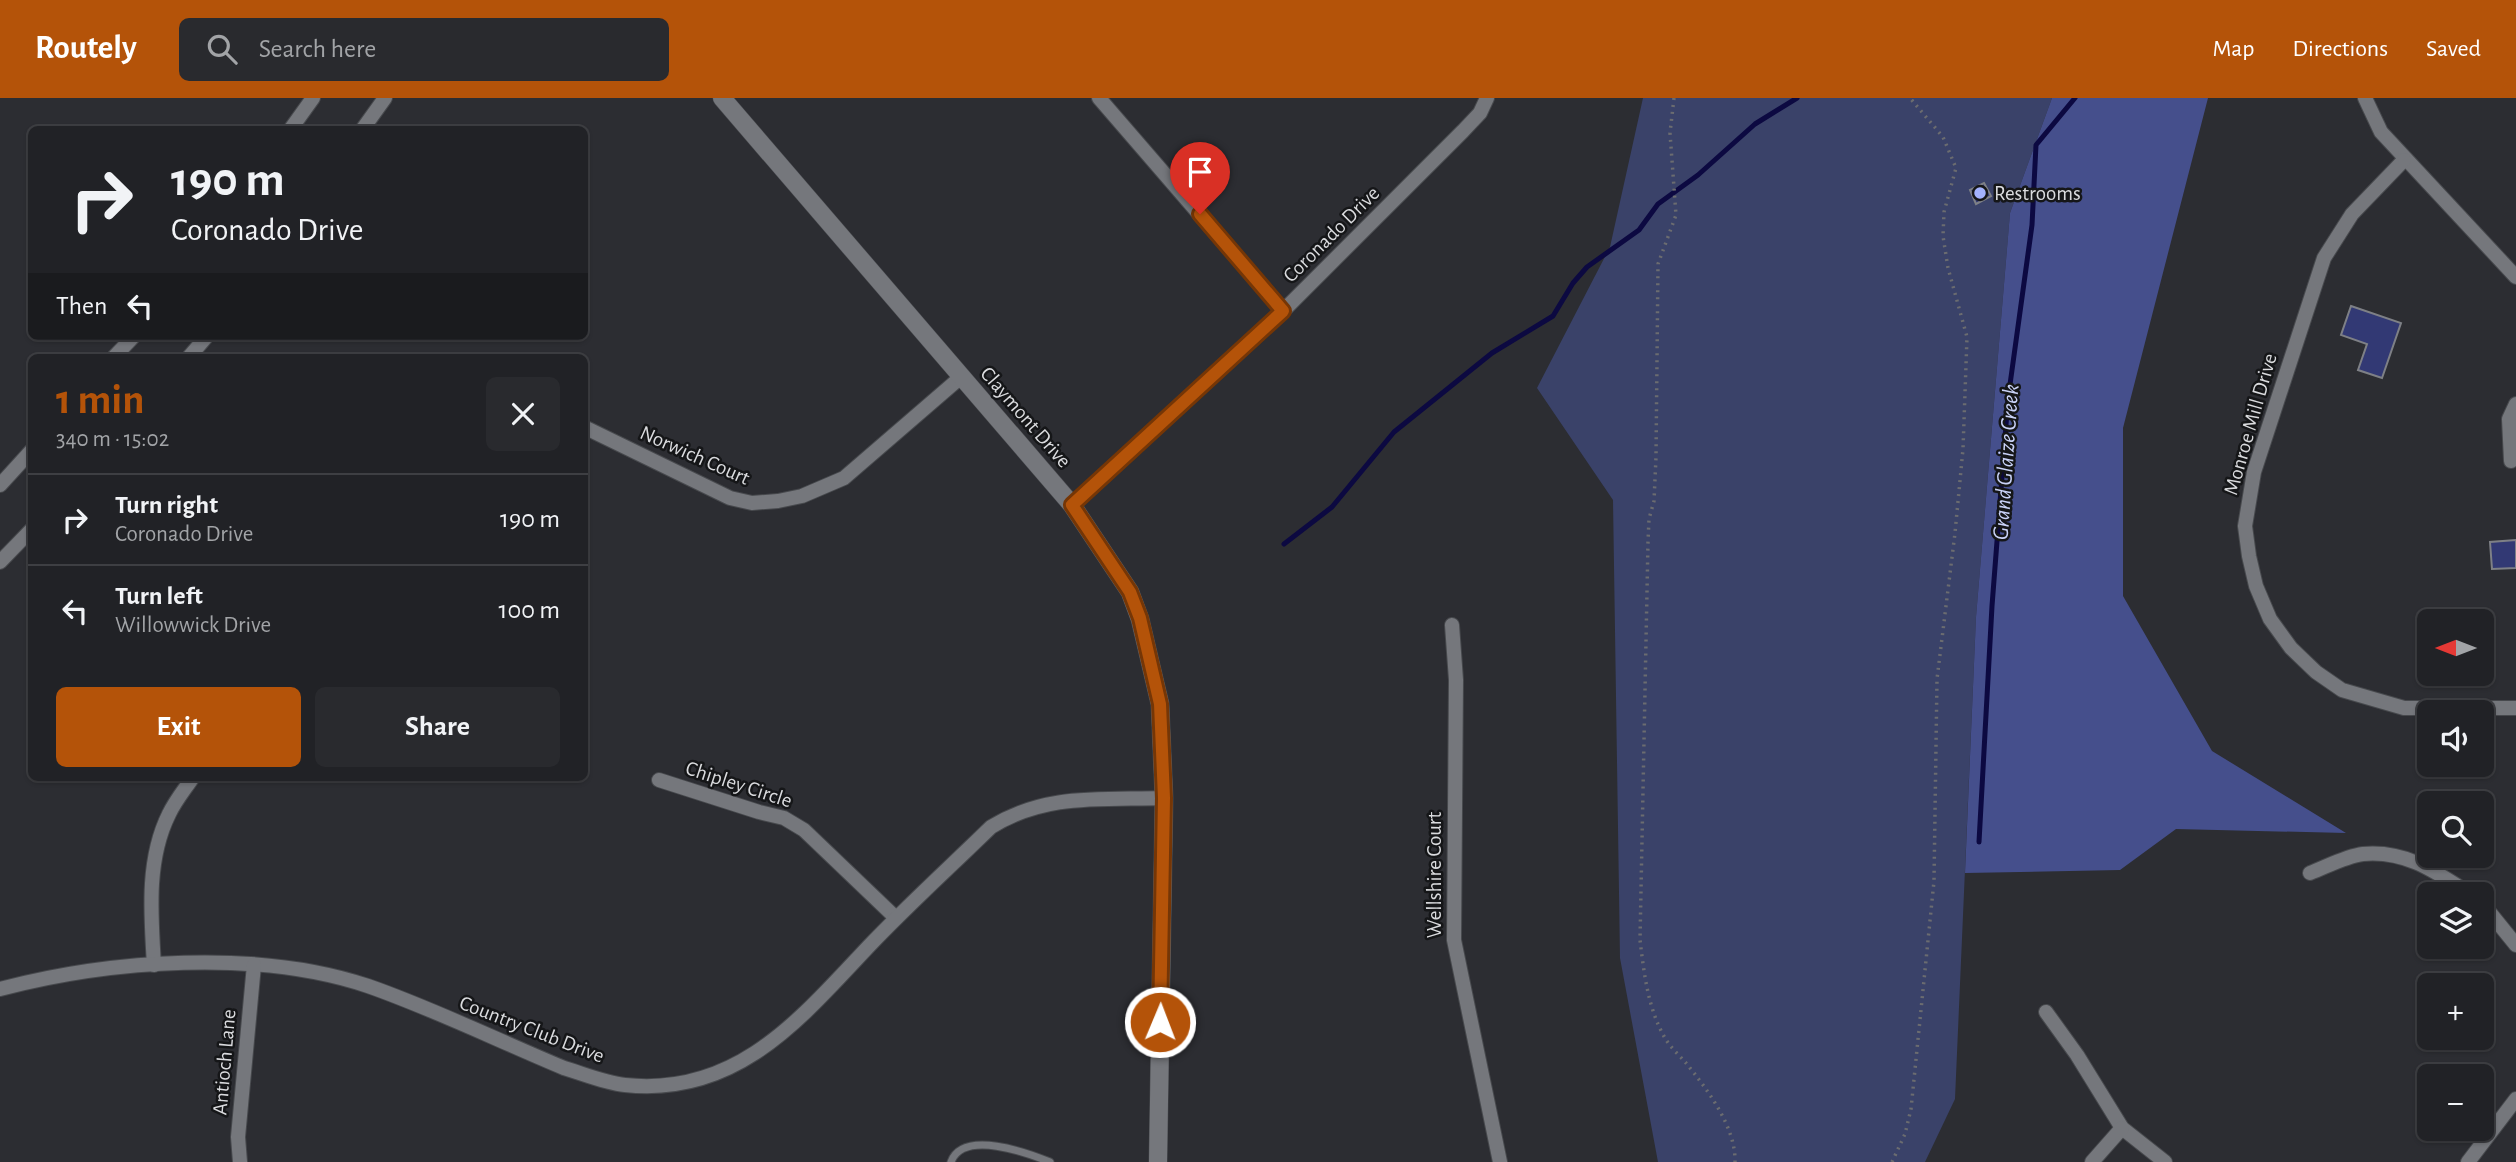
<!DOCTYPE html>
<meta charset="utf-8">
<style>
:root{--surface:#212226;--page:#292a2e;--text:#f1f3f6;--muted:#a2a4a7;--line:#3e3f43;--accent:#b45309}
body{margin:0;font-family:"Alegreya Sans",sans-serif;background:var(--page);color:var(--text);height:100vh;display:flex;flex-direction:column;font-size:26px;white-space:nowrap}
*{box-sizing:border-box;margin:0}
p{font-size:23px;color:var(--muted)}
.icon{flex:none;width:38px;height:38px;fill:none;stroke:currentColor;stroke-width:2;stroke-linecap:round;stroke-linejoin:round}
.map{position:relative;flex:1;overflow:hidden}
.drawer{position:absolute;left:28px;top:256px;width:560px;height:427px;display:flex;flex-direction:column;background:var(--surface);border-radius:10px;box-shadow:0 2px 5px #0004,0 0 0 2px var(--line)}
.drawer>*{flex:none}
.banner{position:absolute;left:28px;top:28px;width:560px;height:214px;border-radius:10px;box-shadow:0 2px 5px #0004,0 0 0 2px var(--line);background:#212226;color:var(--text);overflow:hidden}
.needle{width:46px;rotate:270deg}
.fabs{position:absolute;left:2417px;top:511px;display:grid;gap:14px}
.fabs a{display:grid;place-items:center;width:77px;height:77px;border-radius:10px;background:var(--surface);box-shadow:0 2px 5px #0004,0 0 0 2px var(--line);font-size:35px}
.pin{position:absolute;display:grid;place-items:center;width:60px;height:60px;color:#fff;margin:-72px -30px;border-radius:50% 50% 50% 0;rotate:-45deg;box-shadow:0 0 7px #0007}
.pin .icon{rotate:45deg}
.me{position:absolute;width:77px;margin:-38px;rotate:1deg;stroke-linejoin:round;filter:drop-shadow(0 0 5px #0008)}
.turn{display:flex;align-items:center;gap:24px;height:147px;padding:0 28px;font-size:32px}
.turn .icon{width:91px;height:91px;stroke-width:2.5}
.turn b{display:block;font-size:49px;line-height:60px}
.then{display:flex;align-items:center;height:66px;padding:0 28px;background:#0003;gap:14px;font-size:26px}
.round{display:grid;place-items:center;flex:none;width:74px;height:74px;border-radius:10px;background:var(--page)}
.headline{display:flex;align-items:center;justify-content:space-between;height:119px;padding:0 28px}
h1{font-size:42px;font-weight:700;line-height:52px;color:var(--accent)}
.primary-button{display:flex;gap:14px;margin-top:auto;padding:14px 28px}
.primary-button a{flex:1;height:80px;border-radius:10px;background:var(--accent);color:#fff;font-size:28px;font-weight:700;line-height:80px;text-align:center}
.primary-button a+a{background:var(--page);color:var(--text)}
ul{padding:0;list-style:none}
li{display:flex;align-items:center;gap:21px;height:91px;padding:0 28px;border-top:2px solid var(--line)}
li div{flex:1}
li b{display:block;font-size:26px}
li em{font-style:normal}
header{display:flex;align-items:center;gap:42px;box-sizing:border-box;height:98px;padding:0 35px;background:var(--accent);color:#fff}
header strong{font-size:33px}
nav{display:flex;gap:38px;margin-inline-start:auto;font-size:24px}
.search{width:490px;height:63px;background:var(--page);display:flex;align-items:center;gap:18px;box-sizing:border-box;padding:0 24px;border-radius:10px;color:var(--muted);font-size:26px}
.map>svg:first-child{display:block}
.green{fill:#3a4269}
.forest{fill:#454f8c}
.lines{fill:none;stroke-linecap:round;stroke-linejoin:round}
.stream{stroke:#0c0941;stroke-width:5}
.building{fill:#323974;stroke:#7e8086;stroke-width:2}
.service-casing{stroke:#47494d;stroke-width:9}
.minor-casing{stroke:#47494d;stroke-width:16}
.tertiary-casing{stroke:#47494d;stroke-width:19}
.path{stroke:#6b6c70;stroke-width:3.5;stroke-dasharray:2 5;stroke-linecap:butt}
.service{stroke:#75777c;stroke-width:7}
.minor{stroke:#75777c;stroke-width:14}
.tertiary{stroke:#75777c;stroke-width:18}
.route-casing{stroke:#753606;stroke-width:18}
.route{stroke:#b45309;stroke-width:12}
.poi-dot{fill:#a3b2fd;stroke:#151618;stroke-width:2.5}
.labels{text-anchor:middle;stroke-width:5;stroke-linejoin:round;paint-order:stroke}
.poi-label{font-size:21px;fill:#dadbde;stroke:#151618;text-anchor:start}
.street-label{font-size:21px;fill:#dadbde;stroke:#151618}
.water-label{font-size:23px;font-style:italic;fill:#cad3f8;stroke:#151618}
</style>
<header>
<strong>Routely</strong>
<div class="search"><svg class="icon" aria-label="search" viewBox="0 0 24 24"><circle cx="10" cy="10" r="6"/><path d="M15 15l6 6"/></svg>Search here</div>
<nav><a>Map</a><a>Directions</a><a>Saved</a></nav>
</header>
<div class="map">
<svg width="2516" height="1064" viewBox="0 0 2516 1064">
<rect width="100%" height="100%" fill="#2c2d32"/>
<polygon class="green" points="1643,0 2052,0 2010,115 1976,519 1955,1001 1925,1064 1658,1064 1620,860 1613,402 1537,290 1610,149"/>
<polygon class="forest" points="2052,0 2208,0 2123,330 2123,498 2212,653 2346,735 2176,731 2120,772 1965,775 1976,519 2010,115"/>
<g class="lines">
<g class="stream">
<polyline points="1284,446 1332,409 1394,334 1492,255 1553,218 1573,185 1587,169 1639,132 1658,106 1698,77 1755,26 1797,0"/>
<polyline points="1979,744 1992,508 2008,301 2032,127 2036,47 2075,0"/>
</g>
</g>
<g class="building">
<polygon points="1984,85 1991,98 1976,106 1970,92"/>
<polygon points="2351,208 2401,225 2382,280 2358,272 2367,246 2341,237"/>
<polygon points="2516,442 2516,470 2492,471 2490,444"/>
</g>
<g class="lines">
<g class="service-casing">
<path id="service" d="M951,1064c12,-33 77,-9 99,0"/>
</g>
<g class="minor-casing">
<g id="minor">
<polyline points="1099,0 1283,213"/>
<polyline points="2365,0 2381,34 2516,179"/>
<polyline points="290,32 313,0"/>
<polyline points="362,32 385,0"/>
<polyline points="2404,62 2352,116 2324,160 2254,374 2245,428 2249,458 2256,488 2270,521 2291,550 2316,574 2342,592 2404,610 2516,610"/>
<polyline points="114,259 134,238"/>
<polyline points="189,259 207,238"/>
<polyline points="584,329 730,400 752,405 778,403 802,398 844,380 961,279"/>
<polyline points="2511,363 2509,321 2516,306"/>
<polyline points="0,387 32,352"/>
<polyline points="1072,407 1283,213 1463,33 1480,15 1487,0"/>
<polyline points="0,464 32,431"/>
<polyline points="1452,527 1456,582 1454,842 1500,1064"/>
<polyline points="659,682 759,714 784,720 804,732 896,820"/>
<path d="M2310,775c16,-6 36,-17 53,-19 43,-4 73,18 107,40"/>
<polyline points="2482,805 2516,847"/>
<path d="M154,867c-3,-50 -8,-105 15,-151 6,-13 16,-25 24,-37"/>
<path d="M0,891c110,-29 258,-40 368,-3 66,23 131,55 196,82 20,6 41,15 61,17 112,12 175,-66 244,-139 39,-41 81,-79 122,-119 55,-34 110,-27 173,-29"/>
<polyline points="2046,914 2077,957 2122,1030 2165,1064"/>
<polyline points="240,1064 238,1039 254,867"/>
<polyline points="2092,1064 2122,1030"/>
<polyline points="2468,1064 2516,1001"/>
</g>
</g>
<g class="tertiary-casing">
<polyline id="tertiary" points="722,0 1072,407 1130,494 1140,521 1160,606 1164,700 1158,1064"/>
</g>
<g class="path">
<path d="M1674,0l-4,35 6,82 -18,49 -2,193 -2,44 -5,18 -1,23 -8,398c4,33 8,69 25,98 5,9 14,17 21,25 21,26 50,64 49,99"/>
<polyline points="1892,1064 1905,1036 1911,1011 1934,783 1937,581 1955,435 1963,351 1967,239 1948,170 1943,138 1944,114 1956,70 1943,39 1910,0"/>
</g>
<use href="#service" class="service"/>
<use href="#minor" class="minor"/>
<use href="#tertiary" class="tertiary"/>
</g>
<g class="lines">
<g class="route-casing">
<polyline id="route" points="1160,924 1164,700 1160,606 1140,520 1130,494 1072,407 1283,213 1200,116"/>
</g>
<use href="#route" class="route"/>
</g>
<circle class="poi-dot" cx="1980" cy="95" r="7"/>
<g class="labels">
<g class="poi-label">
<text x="1994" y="102">Restrooms</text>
</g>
<g class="street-label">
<text transform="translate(1331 136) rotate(-45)" y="7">Coronado Drive</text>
<text transform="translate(1026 319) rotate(49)" y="7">Claymont Drive</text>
<text transform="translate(2250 326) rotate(-74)" y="7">Monroe Mill Drive</text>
<text transform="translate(695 357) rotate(24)" y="7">Norwich Court</text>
<text transform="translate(739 686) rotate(18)" y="7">Chipley Circle</text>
<text transform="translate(1434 777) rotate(-90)" y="7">Wellshire Court</text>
<text transform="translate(532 931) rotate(21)" y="7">Country Club Drive</text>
<text transform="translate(224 964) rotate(-85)" y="7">Antioch Lane</text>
</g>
<g class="water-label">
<text transform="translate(2005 364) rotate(-86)" y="8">Grand Glaize Creek</text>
</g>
</g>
</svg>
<div class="fabs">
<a><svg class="needle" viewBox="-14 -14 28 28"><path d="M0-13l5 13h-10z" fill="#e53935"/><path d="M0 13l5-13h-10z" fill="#a2a4a7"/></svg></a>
<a><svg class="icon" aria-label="sound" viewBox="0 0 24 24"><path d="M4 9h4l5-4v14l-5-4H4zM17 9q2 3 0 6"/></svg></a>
<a><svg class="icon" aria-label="search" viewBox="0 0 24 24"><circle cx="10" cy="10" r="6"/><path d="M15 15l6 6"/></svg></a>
<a><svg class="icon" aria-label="layers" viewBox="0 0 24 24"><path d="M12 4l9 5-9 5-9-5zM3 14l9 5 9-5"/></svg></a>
<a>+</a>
<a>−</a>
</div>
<div class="pin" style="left:1200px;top:116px;background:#d93025"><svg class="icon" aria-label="arrive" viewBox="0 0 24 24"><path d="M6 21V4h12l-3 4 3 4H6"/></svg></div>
<svg class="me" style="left:1160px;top:924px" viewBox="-20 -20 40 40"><circle r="17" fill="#b45309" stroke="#fff" stroke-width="3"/><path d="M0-11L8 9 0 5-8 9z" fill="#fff"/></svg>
<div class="banner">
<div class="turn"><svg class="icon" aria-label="right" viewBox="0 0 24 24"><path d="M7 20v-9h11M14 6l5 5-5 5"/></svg><div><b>190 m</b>Coronado Drive</div></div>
<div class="then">Then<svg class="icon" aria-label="left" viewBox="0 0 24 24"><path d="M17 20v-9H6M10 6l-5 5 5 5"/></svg></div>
</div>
<section class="drawer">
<div class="headline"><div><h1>1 min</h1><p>340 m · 15:02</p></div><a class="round"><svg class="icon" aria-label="close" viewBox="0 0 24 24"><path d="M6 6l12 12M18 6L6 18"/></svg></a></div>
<ul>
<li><svg class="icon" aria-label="right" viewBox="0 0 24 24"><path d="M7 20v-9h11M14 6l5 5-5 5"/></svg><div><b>Turn right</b><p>Coronado Drive</p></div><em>190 m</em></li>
<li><svg class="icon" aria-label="left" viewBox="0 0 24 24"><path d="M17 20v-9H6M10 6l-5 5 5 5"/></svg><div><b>Turn left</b><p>Willowwick Drive</p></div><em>100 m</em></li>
</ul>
<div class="primary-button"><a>Exit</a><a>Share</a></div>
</section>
</div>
